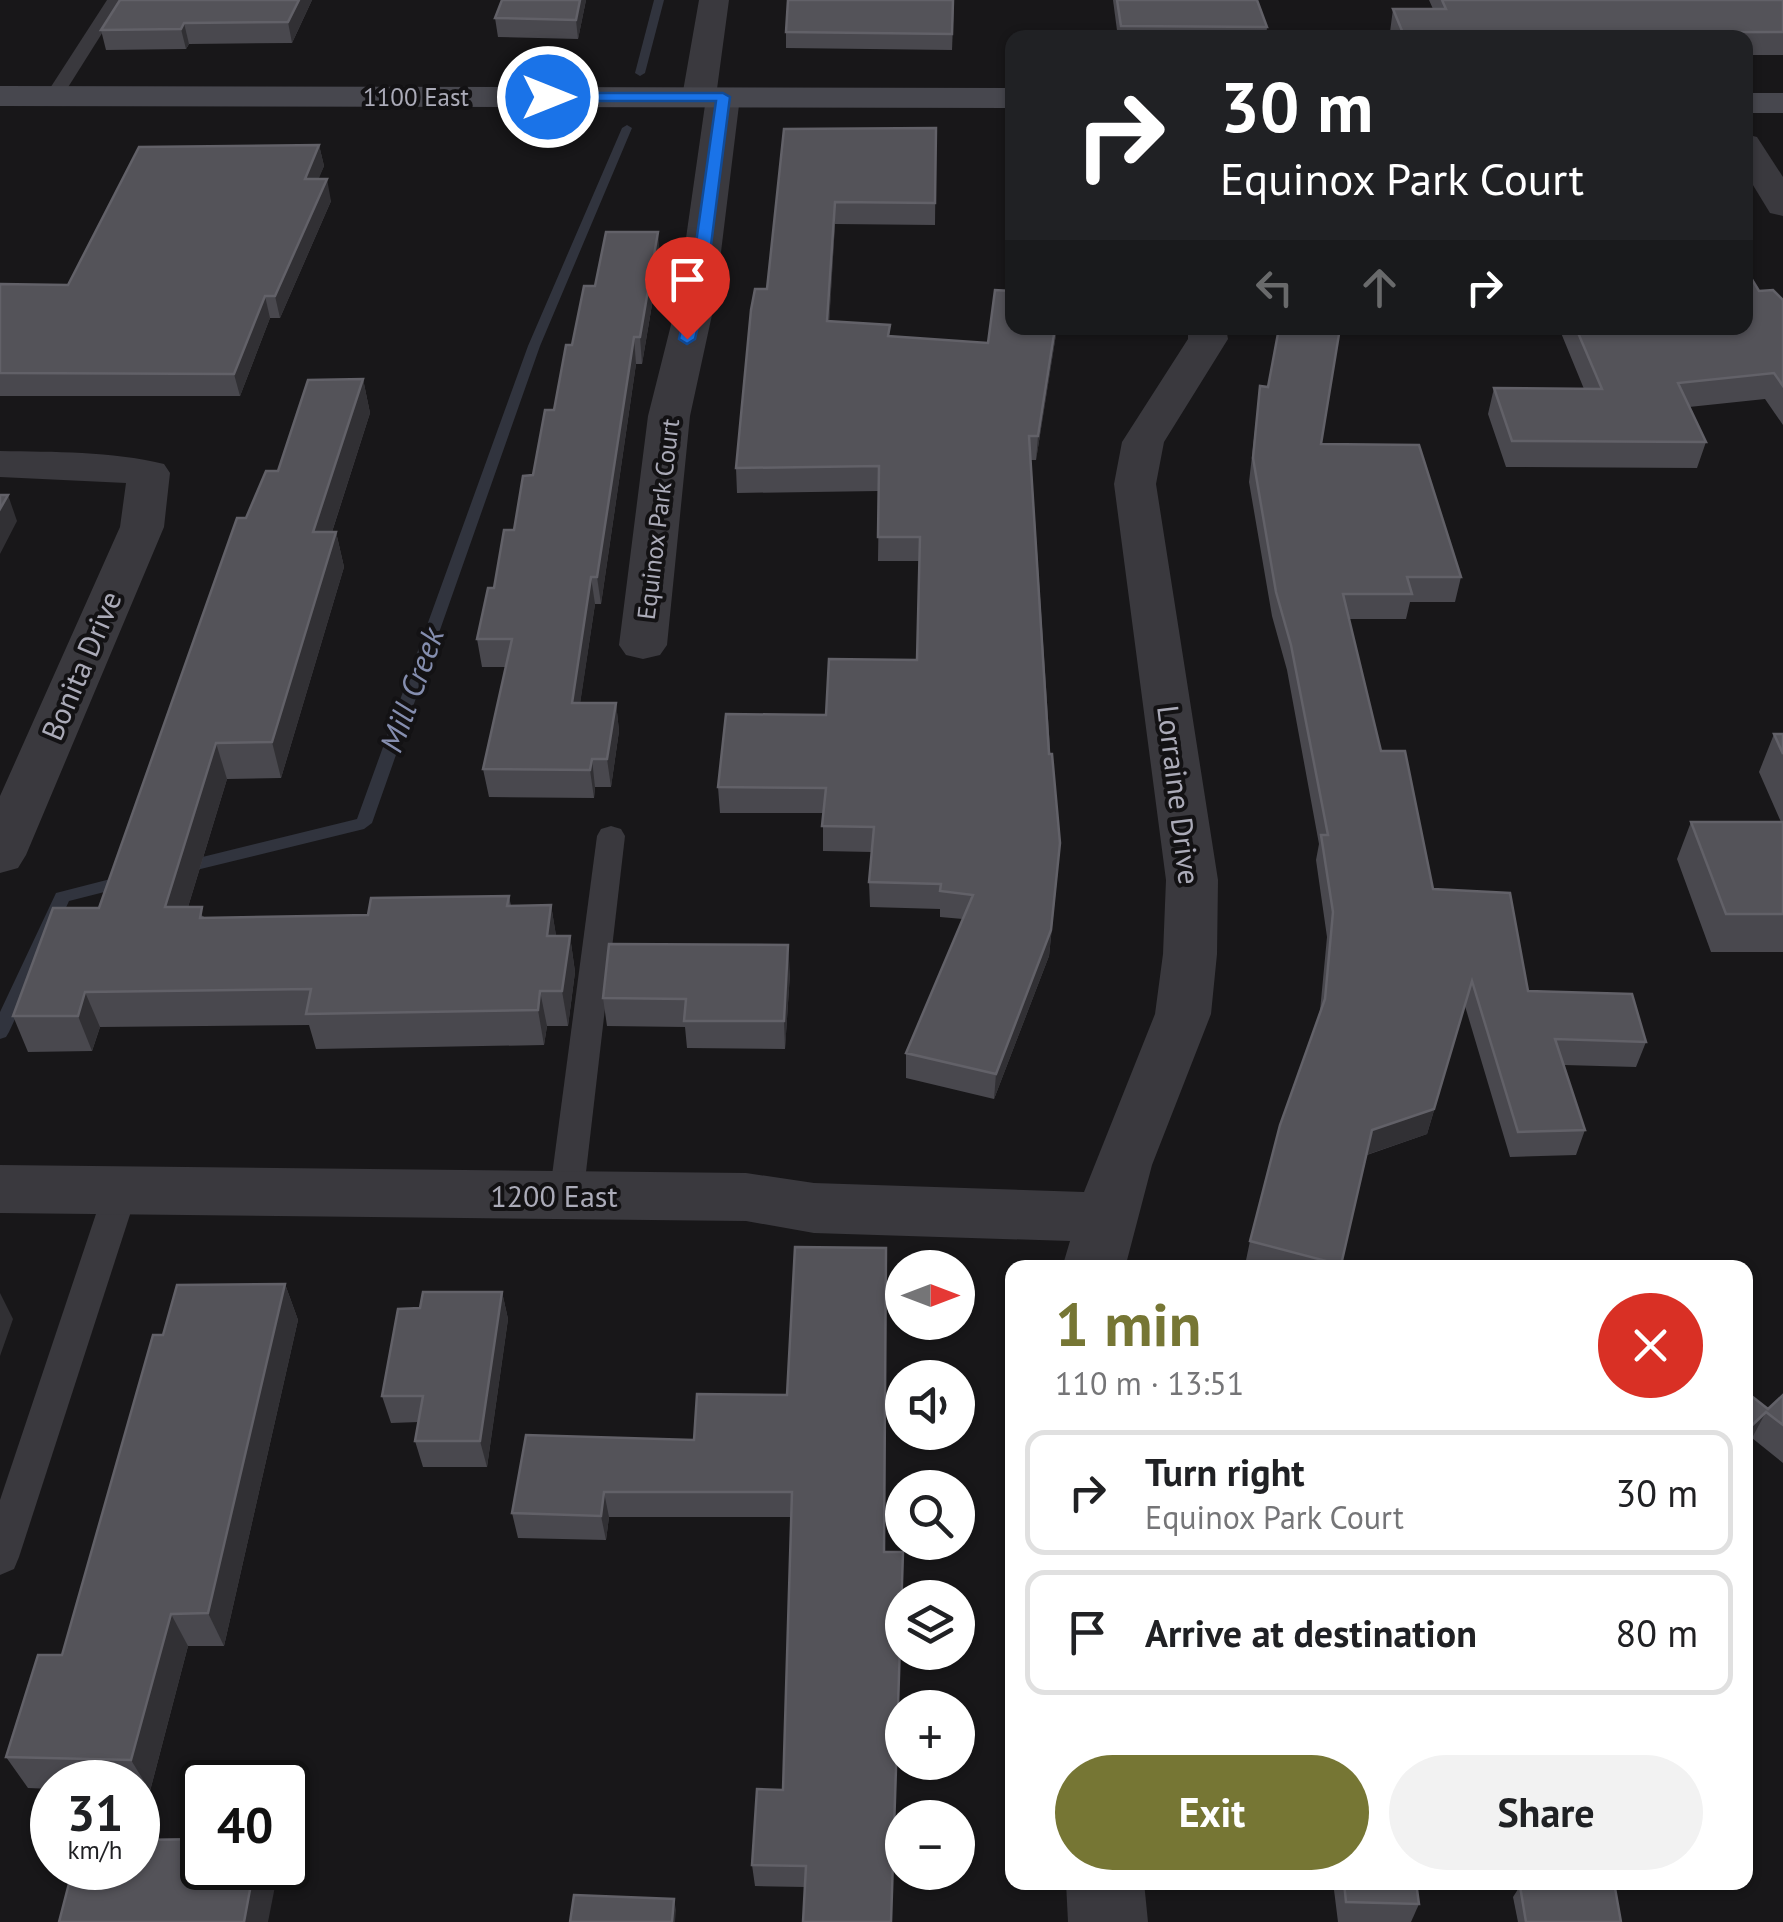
<!DOCTYPE html>
<meta charset="utf-8">
<style>
:root{--surface:#fff;--page:#f2f2f2;--text:#202124;--muted:#757577;--line:#e0e0e0;--accent:#767634}
body{margin:0;font-family:"PT Sans",sans-serif;background:var(--page);color:var(--text);height:100vh;display:flex;flex-direction:column;font-size:38px;white-space:nowrap}
*{box-sizing:border-box;margin:0}
p{font-size:32px;color:var(--muted)}
.icon{flex:none;width:55px;height:55px;fill:none;stroke:currentColor;stroke-width:2;stroke-linecap:round;stroke-linejoin:round}
.map{position:relative;flex:1;overflow:hidden}
.details{position:absolute;left:1005px;top:1260px;width:748px;height:630px;display:flex;flex-direction:column;background:var(--surface);border-radius:20px;box-shadow:0 2px 8px #0004}
.details>*{flex:none}
.guide{position:absolute;left:1005px;top:30px;width:748px;height:305px;border-radius:20px;box-shadow:0 2px 8px #0004;background:#202124;color:#fff;overflow:hidden}
.needle{width:65px;rotate:90deg}
.controls{position:absolute;left:885px;top:1250px;display:grid;gap:20px}
.controls a{display:grid;place-items:center;width:90px;height:90px;border-radius:50%;background:var(--surface);box-shadow:0 2px 8px #0004;font-size:50px}
.speed{position:absolute;left:30px;top:1760px;display:flex;gap:20px;font-size:50px;font-weight:700;text-align:center}
.speed>*{display:grid;place-content:center;width:130px;height:130px;border-radius:50%;background:var(--surface);box-shadow:0 2px 8px #0004;line-height:1}
.speed small{font-size:25px;font-weight:400}
.speed .limit{border:5px solid #111;border-radius:15px;background:#fff;color:#111}
.pin{position:absolute;display:grid;place-items:center;width:85px;height:85px;color:#fff;margin:-102px -42px;border-radius:50% 50% 50% 0;rotate:-45deg;box-shadow:0 0 10px #0007}
.pin .icon{rotate:45deg}
.me{position:absolute;width:110px;margin:-55px;rotate:90deg;stroke-linejoin:round;filter:drop-shadow(0 0 8px #0008)}
.turn{display:flex;align-items:center;gap:35px;height:210px;padding:0 50px;font-size:45px}
.turn .icon{width:130px;height:130px;stroke-width:2.5}
.turn b{display:block;font-size:70px;line-height:85px}
.lanes{display:flex;align-items:center;height:95px;padding:0 50px;background:#0003;justify-content:center;gap:50px;direction:ltr}
.lanes .off{opacity:.35}
.round{display:grid;place-items:center;flex:none;width:105px;height:105px;border-radius:52px;background:var(--page)}
.overview{display:flex;align-items:center;justify-content:space-between;height:170px;padding:0 50px}
h1{font-size:60px;font-weight:600;line-height:75px;color:var(--accent)}
.button{display:flex;gap:20px;margin-top:auto;padding:20px 50px}
.button a{flex:1;height:115px;border-radius:60px;background:var(--accent);color:#fff;font-size:40px;font-weight:600;line-height:115px;text-align:center}
.button a+a{background:var(--page);color:var(--text)}
ul{padding:0;list-style:none}
li{display:flex;align-items:center;gap:30px;height:125px;margin:0 20px 15px;padding:0 30px;border:5px solid var(--line);border-radius:20px}
li div{flex:1}
li b{display:block;font-size:38px}
li em{font-style:normal}
.map>svg:first-child{display:block}
.lines{fill:none;stroke-linecap:round;stroke-linejoin:round}
.stream{fill:#31343e;fill-rule:evenodd}
.lane{fill:#3a393e;fill-rule:evenodd}
.street{fill:#3a393e;fill-rule:evenodd}
.secondary{fill:#47474e;fill-rule:evenodd}
.wall{fill:#49484e}
.shaded-wall{fill:#313034}
.building{fill:#545359;stroke:#626168;stroke-width:2.5}
.route{fill:#1a73e8;stroke:#114b97;stroke-width:2.5}
.labels{text-anchor:middle;stroke-width:8;stroke-linejoin:round;paint-order:stroke}
.far-street-label{font-size:25px;fill:#ababb8;stroke:#131214}
.street-label{font-size:30px;fill:#ababb8;stroke:#131214}
.water-label{font-size:32px;font-style:italic;fill:#858eaf;stroke:#131214}
</style>
<div class="map">
<svg width="1783" height="1922" viewBox="0 0 1783 1922">
<rect width="100%" height="100%" fill="#181719"/>
<g class="lines">
<g class="stream">
<polygon points="654,0 664,0 645,73 640,76 635,73"/>
<polygon points="627,125 632,128 540,346 372,823 364,829 180,874 174,872 172,868 174,864 357,819 528,346 622,128"/>
<polygon points="130,874 138,880 136,884 69,901 9,1032 6,1037 0,1039 0,1012 56,893"/>
</g>
<g class="lane">
<polygon points="107,0 123,0 60,100 48,100 45,96"/>
<polygon points="611,826 621,829 625,836 583,1198 578,1207 566,1211 554,1207 549,1198 597,836 601,829"/>
<polygon points="120,1180 132,1184 137,1193 19,1557 14,1569 0,1575 0,1500 103,1193 108,1184"/>
</g>
<g class="street">
<polygon points="699,0 729,0 717,89 735,90 740,97 715,301 690,416 667,645 660,655 643,659 626,655 619,645 648,416 677,301 705,105 687,104 682,97"/>
<polygon points="1745,134 1757,137 1783,177 1783,216 1770,213 1745,172"/>
<polygon points="1188,328 1226,328 1228,339 1164,442 1156,484 1218,880 1217,954 1211,1014 1152,1165 1125,1268 1062,1268 1070,1241 814,1233 746,1221 0,1213 0,1165 746,1173 814,1183 1084,1192 1155,1014 1163,954 1166,880 1114,484 1122,442 1188,339"/>
<path d="M0,451c54,1 111,0 164,13l6,9 -6,54 -138,328 -8,13 -18,5v-77l120,-269 6,-44 -126,-6z"/>
<polygon points="1066,1882 1144,1882 1148,1922 1068,1922"/>
</g>
<g class="secondary">
<polygon points="0,86 1012,88 1012,108 0,106"/>
<rect x="1745" y="93" width="38" height="20"/>
</g>
</g>
<g class="wall">
<polygon points="120,0 312,0 292,43 189,44 186,49 106,50 101,30"/>
<polygon points="502,0 586,0 578,39 498,37 495,18"/>
<polygon points="954,0 952,50 786,48 786,32"/>
<polygon points="1113,0 1257,0 1267,27 1266,38 1118,38"/>
<polygon points="1429,0 1783,0 1783,55 1745,55 1745,38 1392,38 1390,32 1393,9 1433,9"/>
<polygon points="936,128 935,225 835,224 829,322 890,336 988,343 1057,328 1036,460 1031,460 1058,869 1049,956 994,1099 906,1078 906,1053 963,919 940,917 940,909 870,907 869,882 872,852 823,851 823,813 720,813 718,787 826,715 917,660 919,561 878,561 879,491 737,493 736,468 767,289 784,129"/>
<polygon points="319,145 324,166 318,179 331,201 280,318 270,318 240,396 0,396 0,284 68,285"/>
<polygon points="660,257 642,364 636,364 601,604 595,604 580,703 616,703 619,731 611,787 595,787 594,798 489,797 483,769 506,667 482,667 477,639 494,588 533,475 554,410 572,345 595,286"/>
<polygon points="1759,291 1783,300 1783,425 1765,399 1689,407 1706,442 1697,468 1506,467 1488,414 1494,388 1584,389 1559,328 1745,328"/>
<polygon points="363,379 370,413 332,532 336,532 344,567 281,778 227,779 188,907 206,918 368,915 509,896 511,906 551,905 556,936 570,936 575,972 568,1026 547,1026 544,1045 316,1049 309,1025 100,1027 92,1051 28,1052 13,1016 99,908 246,518 278,471"/>
<polygon points="1260,386 1461,577 1455,602 1410,602 1406,619 1349,619 1381,751 1433,889 1528,991 1646,1042 1636,1067 1564,1065 1585,1130 1576,1155 1510,1157 1465,1006 1427,1134 1367,1155 1340,1268 1254,1268 1245,1265 1250,1241 1320,1011 1327,937 1316,860 1319,844 1287,670 1272,616 1249,482"/>
<polygon points="1774,734 1783,734 1783,952 1711,952 1677,859 1691,822 1781,822 1759,772"/>
<polygon points="790,973 785,1049 687,1048 685,1027 607,1026 603,998"/>
<polygon points="886,1248 805,1887 755,1886 752,1865 783,1790 791,1517 609,1517 606,1540 518,1538 512,1513 694,1440 787,1395"/>
<polygon points="285,1284 298,1320 224,1646 188,1646 150,1791 138,1790 138,1782 52,1782 52,1789 28,1788 6,1757 62,1655 163,1335"/>
<polygon points="502,1292 508,1319 487,1467 423,1467 415,1441 419,1422 391,1423 382,1396 420,1308"/>
<polygon points="1745,1391 1768,1409 1783,1395 1783,1463 1752,1438"/>
<polygon points="1333,1882 1416,1882 1419,1904 1411,1922 1338,1922"/>
<polygon points="1520,1886 1621,1922 1518,1922 1513,1897"/>
</g>
<g class="shaded-wall">
<polygon points="299,0 312,0 292,43 288,22"/>
<polygon points="580,0 586,0 578,39 576,20"/>
<polygon points="184,23 189,44 186,49 181,29"/>
<polygon points="319,145 324,166 310,200 305,179"/>
<polygon points="327,179 331,201 280,318 275,296"/>
<polygon points="835,202 835,224 828,345 827,321"/>
<polygon points="658,232 660,257 642,364 640,337"/>
<polygon points="265,296 270,318 240,396 234,374"/>
<polygon points="1055,328 1057,328 1036,460 1038,436"/>
<polygon points="634,337 636,364 601,604 597,577"/>
<polygon points="363,379 370,413 321,566 313,532"/>
<polygon points="8,495 17,521 0,554 0,509"/>
<polygon points="336,532 344,567 281,778 272,742"/>
<polygon points="591,577 595,604 576,731 572,703"/>
<polygon points="616,703 619,731 611,787 607,759"/>
<polygon points="216,743 227,779 177,943 165,907"/>
<polygon points="592,759 595,787 594,798 590,770"/>
<polygon points="1060,843 1049,956 994,1099 996,1074"/>
<polygon points="551,905 557,941 547,936"/>
<polygon points="570,936 575,972 568,1026 562,991"/>
<polygon points="788,945 790,973 785,1049 784,1021"/>
<polygon points="1472,981 1427,1134 1366,1155 1372,1130"/>
<polygon points="540,991 547,1026 544,1045 538,1010"/>
<polygon points="85,992 100,1027 92,1051 78,1016"/>
<polygon points="285,1284 298,1320 224,1646 208,1613"/>
<polygon points="502,1292 508,1319 487,1467 480,1441"/>
<polygon points="0,1293 13,1319 0,1356"/>
<polygon points="1766,1412 1752,1438 1745,1444 1745,1432"/>
<polygon points="604,1492 609,1517 606,1540 601,1516"/>
<polygon points="171,1614 188,1646 150,1791 131,1760"/>
<polygon points="254,1868 276,1868 278,1871 268,1922 244,1922"/>
<polygon points="674,1899 676,1910 675,1922 672,1922"/>
</g>
<g class="building">
<polygon points="120,0 299,0 288,22 184,23 181,29 101,30"/>
<polygon points="502,0 580,0 576,20 495,18"/>
<polygon points="788,0 953,0 952,34 786,32"/>
<polygon points="1117,0 1257,0 1267,27 1121,26"/>
<polygon points="1442,0 1783,0 1783,32 1472,33 1474,38 1405,38 1393,9 1446,9"/>
<polygon points="936,128 935,203 835,202 827,321 890,325 888,336 988,343 995,290 1012,291 1012,328 1055,328 1038,436 1029,436 1049,754 1052,754 1060,843 1051,930 996,1074 906,1053 973,895 940,891 941,884 869,882 874,827 822,826 826,788 718,787 726,714 826,715 829,659 917,660 920,537 878,537 879,466 736,468 751,310 755,289 767,289 784,129"/>
<polygon points="319,145 305,179 327,179 275,296 265,296 234,374 0,373 0,284 68,285 139,147"/>
<polygon points="606,232 658,232 640,337 634,337 597,577 591,577 572,703 616,703 607,759 592,759 590,770 483,769 512,639 477,639 488,588 494,588 504,530 514,530 523,476 533,475 545,410 554,410 566,345 572,345 584,286 595,286"/>
<polygon points="1745,268 1759,291 1773,290 1783,300 1783,386 1774,373 1678,383 1706,442 1512,441 1494,388 1602,389 1576,328 1745,328"/>
<polygon points="1279,328 1340,328 1321,444 1419,445 1461,577 1407,577 1412,594 1343,594 1381,751 1405,751 1433,889 1510,893 1528,991 1632,994 1646,1042 1555,1039 1585,1130 1518,1132 1472,981 1434,1109 1372,1130 1341,1265 1250,1241 1280,1125 1325,999 1333,912 1321,835 1328,835 1291,645 1276,592 1253,458 1260,386 1268,387"/>
<polygon points="363,379 313,532 336,532 272,742 216,743 165,907 202,907 200,918 368,915 371,898 509,896 507,906 551,905 547,936 570,936 562,991 540,991 538,1010 306,1014 311,989 85,992 78,1016 13,1016 53,908 99,908 237,518 246,518 266,471 278,471 308,380"/>
<polygon points="0,495 8,495 0,509"/>
<polygon points="1774,734 1783,734 1783,754"/>
<polygon points="1691,822 1783,822 1783,914 1726,914"/>
<polygon points="609,944 788,945 784,1021 684,1021 686,999 603,998"/>
<polygon points="795,1247 886,1248 884,1552 903,1552 891,1922 803,1922 806,1866 752,1865 757,1789 783,1790 792,1492 604,1492 601,1516 512,1513 526,1435 694,1440 697,1394 787,1395"/>
<polygon points="285,1284 208,1613 171,1614 131,1760 6,1757 38,1655 62,1655 153,1335 163,1335 177,1285"/>
<polygon points="423,1292 502,1292 480,1441 415,1441 423,1396 382,1396 398,1309 420,1308"/>
<polygon points="1745,1391 1768,1409 1783,1395 1783,1425 1766,1412 1745,1432"/>
<polygon points="202,1839 202,1868 254,1868 244,1922 59,1922 73,1868 138,1868 138,1840"/>
<polygon points="1344,1882 1416,1882 1419,1904 1346,1902"/>
<polygon points="1520,1886 1615,1888 1621,1922 1526,1922"/>
<polygon points="574,1895 674,1899 672,1922 570,1922"/>
</g>
<polygon class="route" points="723,93 730,97 704,300 695,339 687,344 679,339 688,300 716,101 548,101 541,97 548,93"/>
<g class="labels">
<g class="far-street-label">
<text x="416" y="106">1100 East</text>
<text transform="translate(658 519) rotate(-83)" y="9">Equinox Park Court</text>
</g>
<g class="street-label">
<text transform="translate(82 666) rotate(-67)" y="10">Bonita Drive</text>
<text transform="translate(1178 795) rotate(83)" y="10">Lorraine Drive</text>
<text x="554" y="1207">1200 East</text>
</g>
<g class="water-label">
<text transform="translate(412 690) rotate(-70)" y="11">Mill Creek</text>
</g>
</g>
</svg>
<div class="controls">
<a><svg class="needle" viewBox="-14 -14 28 28"><path d="M0-13l5 13h-10z" fill="#e53935"/><path d="M0 13l5-13h-10z" fill="#757577"/></svg></a>
<a><svg class="icon" aria-label="sound" viewBox="0 0 24 24"><path d="M4 9h4l5-4v14l-5-4H4zM17 9q2 3 0 6"/></svg></a>
<a><svg class="icon" aria-label="search" viewBox="0 0 24 24"><circle cx="10" cy="10" r="6"/><path d="M15 15l6 6"/></svg></a>
<a><svg class="icon" aria-label="layers" viewBox="0 0 24 24"><path d="M12 4l9 5-9 5-9-5zM3 14l9 5 9-5"/></svg></a>
<a>+</a>
<a>−</a>
</div>
<div class="speed"><div>31<small>km/h</small></div><div class="limit">40</div></div>
<div class="pin" style="left:687px;top:339px;background:#d93025"><svg class="icon" aria-label="arrive" viewBox="0 0 24 24"><path d="M6 21V4h12l-3 4 3 4H6"/></svg></div>
<svg class="me" style="left:548px;top:97px" viewBox="-20 -20 40 40"><circle r="17" fill="#1a73e8" stroke="#fff" stroke-width="3"/><path d="M0-11L8 9 0 5-8 9z" fill="#fff"/></svg>
<div class="guide">
<div class="turn"><svg class="icon" aria-label="right" viewBox="0 0 24 24"><path d="M7 20v-9h11M14 6l5 5-5 5"/></svg><div><b>30 m</b>Equinox Park Court</div></div>
<div class="lanes"><svg class="icon off" aria-label="left" viewBox="0 0 24 24"><path d="M17 20v-9H6M10 6l-5 5 5 5"/></svg><svg class="icon off" aria-label="ahead" viewBox="0 0 24 24"><path d="M12 20V5M6 11l6-6 6 6"/></svg><svg class="icon" aria-label="right" viewBox="0 0 24 24"><path d="M7 20v-9h11M14 6l5 5-5 5"/></svg></div>
</div>
<section class="details">
<div class="overview"><div><h1>1 min</h1><p>110 m · 13:51</p></div><a class="round" style="background:#d93025;color:#fff"><svg class="icon" aria-label="close" viewBox="0 0 24 24"><path d="M6 6l12 12M18 6L6 18"/></svg></a></div>
<ul>
<li><svg class="icon" aria-label="right" viewBox="0 0 24 24"><path d="M7 20v-9h11M14 6l5 5-5 5"/></svg><div><b>Turn right</b><p>Equinox Park Court</p></div><em>30 m</em></li>
<li><svg class="icon" aria-label="arrive" viewBox="0 0 24 24"><path d="M6 21V4h12l-3 4 3 4H6"/></svg><div><b>Arrive at destination</b></div><em>80 m</em></li>
</ul>
<div class="button"><a>Exit</a><a>Share</a></div>
</section>
</div>
